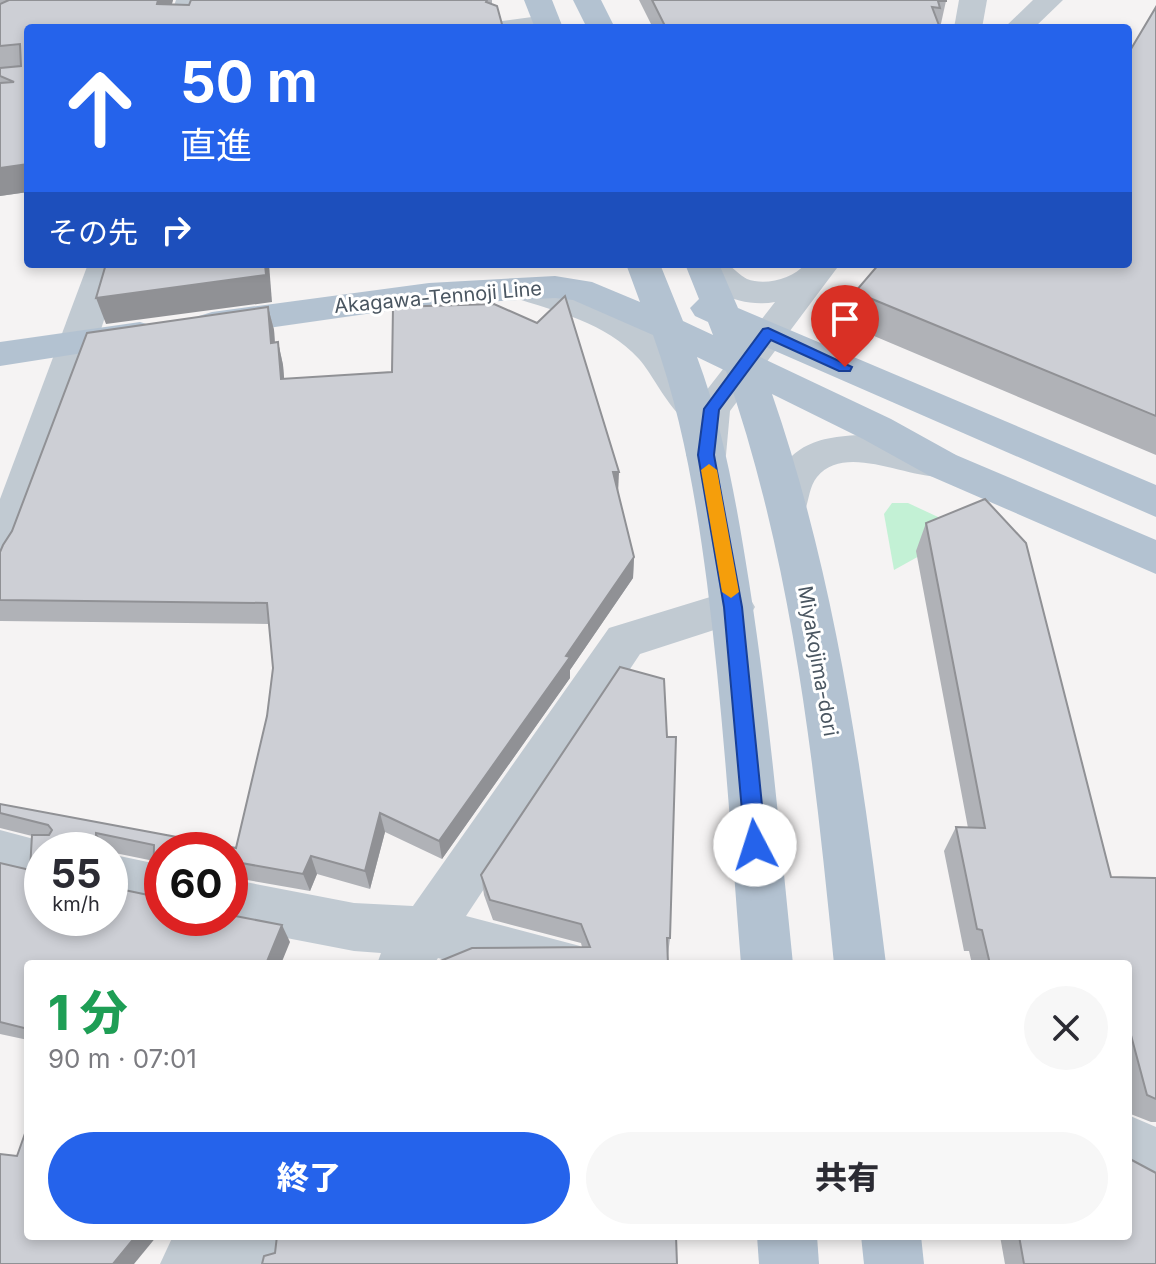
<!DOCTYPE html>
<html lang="ja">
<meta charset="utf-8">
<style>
:root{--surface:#fff;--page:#f7f7f7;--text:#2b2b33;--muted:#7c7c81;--accent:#2563eb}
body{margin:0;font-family:Inter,"Noto Sans JP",sans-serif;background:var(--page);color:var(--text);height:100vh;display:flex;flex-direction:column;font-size:30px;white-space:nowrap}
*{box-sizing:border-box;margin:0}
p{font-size:26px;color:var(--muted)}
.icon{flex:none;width:44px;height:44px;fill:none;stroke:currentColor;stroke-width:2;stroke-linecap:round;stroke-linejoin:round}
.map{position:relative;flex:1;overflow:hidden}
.side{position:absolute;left:24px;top:960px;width:1108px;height:280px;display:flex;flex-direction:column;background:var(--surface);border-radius:8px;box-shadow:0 4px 12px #0003}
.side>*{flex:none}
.banner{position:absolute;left:24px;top:24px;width:1108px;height:244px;border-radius:8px;box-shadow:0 4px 12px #0003;background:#2563eb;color:#fff;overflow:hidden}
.speed{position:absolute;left:24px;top:832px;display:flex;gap:16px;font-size:40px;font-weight:700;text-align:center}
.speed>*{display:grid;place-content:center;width:104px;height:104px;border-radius:50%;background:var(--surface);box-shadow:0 4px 12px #0003;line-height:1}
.speed small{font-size:20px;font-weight:400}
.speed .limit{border:12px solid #d22;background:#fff;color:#111}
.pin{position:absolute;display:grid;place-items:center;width:68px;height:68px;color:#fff;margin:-82px -34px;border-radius:50% 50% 50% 0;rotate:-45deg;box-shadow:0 0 8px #0007}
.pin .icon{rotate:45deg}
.me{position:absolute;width:88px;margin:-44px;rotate:355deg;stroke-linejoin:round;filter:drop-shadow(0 0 6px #0008)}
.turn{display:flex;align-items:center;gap:28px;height:168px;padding:0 24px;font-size:36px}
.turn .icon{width:104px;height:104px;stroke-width:2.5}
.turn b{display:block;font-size:56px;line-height:68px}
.then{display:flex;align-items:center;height:76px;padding:0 24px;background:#0003;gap:16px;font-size:30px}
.round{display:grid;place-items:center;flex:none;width:84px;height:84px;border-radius:42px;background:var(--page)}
.head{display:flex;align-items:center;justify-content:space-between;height:136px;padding:0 24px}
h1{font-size:48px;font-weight:800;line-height:60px;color:#1e9e55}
.button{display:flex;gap:16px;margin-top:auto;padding:16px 24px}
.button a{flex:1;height:92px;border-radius:48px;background:var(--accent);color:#fff;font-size:32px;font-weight:800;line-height:92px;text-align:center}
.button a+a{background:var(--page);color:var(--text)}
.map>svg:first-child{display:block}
.green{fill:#c3f1d5}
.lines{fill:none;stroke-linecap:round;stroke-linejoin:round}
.pedestrian{fill:#c1cad2;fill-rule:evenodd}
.minor{fill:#c1cad2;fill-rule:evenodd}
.tertiary{fill:#c1cad2;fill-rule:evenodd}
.primary{fill:#b3c2d1;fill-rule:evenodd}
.wall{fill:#b0b2b7;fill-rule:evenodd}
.shaded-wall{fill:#909195}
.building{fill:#cdcfd5;stroke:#909195;stroke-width:2;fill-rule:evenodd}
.route{fill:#2563eb;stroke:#184099;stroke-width:2}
.slow{fill:#f59e0b}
.labels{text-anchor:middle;stroke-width:6;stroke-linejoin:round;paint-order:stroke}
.street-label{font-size:20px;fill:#4a5661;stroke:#fff}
</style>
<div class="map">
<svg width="1156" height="1264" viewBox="0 0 1156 1264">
<rect width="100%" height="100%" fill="#f5f3f3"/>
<polygon class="green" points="892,503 908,503 966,530 894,570 884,514"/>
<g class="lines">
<g class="pedestrian">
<polygon points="0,830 60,846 62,850 42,850 42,885 0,876"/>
<polygon points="110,854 162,865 162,911 110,900"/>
</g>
<g class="minor">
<polygon points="176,0 204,0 194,28 166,28"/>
<polygon points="959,0 987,0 982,28 954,28"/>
<polygon points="1033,0 1063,0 1034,28 1004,28"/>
<polygon points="547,15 557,17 561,23 558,28 490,28 494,22"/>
<polygon points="88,264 122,264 86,376 21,552 15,563 0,568 0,499"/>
<path d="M689,264c10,0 29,-3 38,0 7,4 12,11 20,15 18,7 46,0 58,-15h35l-110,147 -4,44 -6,10 -14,4 -14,-4 -6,-10 6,-46 83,-107c-34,6 -68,-10 -86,-38z"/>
<polygon points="733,590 748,595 755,607 748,619 640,654 466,916 580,946 587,964 461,964 438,958 434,964 377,964 381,953 354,951 230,927 212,920 230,918 230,879 354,903 413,906 609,628"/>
<polygon points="173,1236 286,1236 282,1264 160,1264"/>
</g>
<g class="tertiary">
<path d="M524,278c96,25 137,42 190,130l-6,9c-8,3 -15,5 -24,1 -13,-6 -33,-46 -45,-59 -34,-37 -82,-47 -127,-62l-5,-8 5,-8z"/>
<path d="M860,435l45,7 51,13 6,10 -6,10c-38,12 -107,-36 -139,2 -9,11 -8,28 -15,41l-14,4 -14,-4 -6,-11c11,-55 38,-70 92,-72z"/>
<polygon points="1128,1115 1156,1127 1156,1187 1128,1175"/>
</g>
<g class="primary">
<polygon points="524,0 552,0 563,28 535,28"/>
<polygon points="573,0 601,0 615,28 587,28"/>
<path d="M626,264h34l23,57 30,14 -5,-13 -13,-6 -5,-8 9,-9 -14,-35h34l19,44 418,177v32l-404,-176 6,15 133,63 65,36 200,85v34l-228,-99 -65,-36 -91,-45c64,185 90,376 114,570h-52c-20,-201 -41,-400 -108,-593l-29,-14c27,72 40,150 52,225 20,127 31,255 44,382h-52c-10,-127 -18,-254 -34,-381 -11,-84 -25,-168 -54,-248l-80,-35 -18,-2 -126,7 -217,31 -13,-4 -5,-8 5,-8 13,-4 217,-29 126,-7 37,6 48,20z"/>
<polygon points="140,322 153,326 158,334 153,342 0,366 0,342"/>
<polygon points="757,1236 817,1236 819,1264 759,1264"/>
<polygon points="861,1236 921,1236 924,1264 864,1264"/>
</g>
</g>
<g class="wall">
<polygon points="0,0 173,0 172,4 189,5 191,0 492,0 492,5 28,28 28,192 0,196"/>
<polygon points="639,0 946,0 946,1 940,28 653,28"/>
<polygon points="1156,7 1156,455 848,325 855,292 877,266 878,264 1128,264"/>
<path d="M268,307l6,23 1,12h3l5,23 1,14 334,113 16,65 -1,21 -63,92v8l-128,181 -57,-27 -15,57 -53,-15 -7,17 -80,-14v-27h-68v68l128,24 -262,22v76l-28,-6v-171l30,7 2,-34 -32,-8v-24l236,44 31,-132 6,-48 -4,-44 -269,-3v-69zM42,850h68v2l44,9 -1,35 -111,22z"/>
<polygon points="926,523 1111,877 1156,878 1156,1122 1151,1122 1128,1113 1128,964 972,964 969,951 964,951 944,851 956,827 968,828 916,551"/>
<polygon points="481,875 670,938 668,955 582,947 581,943 493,920 484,895"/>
<polygon points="1000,1236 1128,1236 1156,1264 1005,1264"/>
</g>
<g class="shaded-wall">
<polygon points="158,0 173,0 164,28 157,4"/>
<polygon points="28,164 28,192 0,196 0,168"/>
<polygon points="265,264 269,264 272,302 106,324 96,298"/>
<polygon points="268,307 274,330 276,366 271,343"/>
<polygon points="278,342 283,365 286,401 281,379"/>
<polygon points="613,472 619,472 618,494"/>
<polygon points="634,557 633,578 570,670 570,678 442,859 439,841"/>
<polygon points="380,813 385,832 370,889 365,871"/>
<polygon points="96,833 107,850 96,850"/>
<polygon points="311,856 317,874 310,891 303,874"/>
<polygon points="282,925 290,942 281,964 266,964"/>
<polygon points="136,1236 157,1236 134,1264 113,1264"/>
</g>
<g class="building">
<polygon points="9,0 158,0 157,4 189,5 191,0 487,0 486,2 497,6 503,28 28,28 28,164 0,168 0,83 14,82 0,76 0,68 21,66 20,44 0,46 0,4"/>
<polygon points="652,0 946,0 946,1 938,1 940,8 932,7 940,28 666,28"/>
<polygon points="1156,7 1156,416 855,292 879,264 1128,264 1128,54"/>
<polygon points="106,264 265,264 266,275 96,298"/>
<path d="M565,296l54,176h-6l21,85 -68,99 4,1 -131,184 -59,-28 -15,58 -54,-15 -8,18 -73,-13v-11h-68v68h68v-3l52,10 -16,39h-238v65l-28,-7v-159l30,7 2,-35h17l3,-5 -4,-5 -48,-12v-9l236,44 31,-132 6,-48 -6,-65 -267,-3v-48l3,-7 9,-14 75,-198 181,-26 3,36 7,-1 3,37 111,-7 1,-65 101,-3 43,19zM96,833l58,12 -1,51 -43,-9v31h-68v-68h54z"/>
<polygon points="985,499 1026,543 1111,877 1156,878 1156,1099 1147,1095 1128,1024 1128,964 990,964 982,930 977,929 956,827 985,828 926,523"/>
<polygon points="620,667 664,679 667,737 676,737 670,938 667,938 668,964 433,964 472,948 590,947 581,924 490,900 481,875"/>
<polygon points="28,1125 28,1236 136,1236 113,1264 0,1264 0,1154 17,1156"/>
<polygon points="1128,1158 1156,1173 1156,1264 1024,1264 1019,1236 1128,1236"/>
<polygon points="277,1236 676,1236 677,1264 262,1264 264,1256 275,1253"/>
</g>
<polygon class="route" points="768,328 852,367 850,371 839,371 771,340 719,410 714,455 742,607 766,845 763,852 755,854 748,852 745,845 724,607 698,455 704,409 763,329"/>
<polygon class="slow" points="709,464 717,470 739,592 731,598 722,592 701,470"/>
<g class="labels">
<g class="street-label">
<text transform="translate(438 297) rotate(-5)" y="7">Akagawa-Tennoji Line</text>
<text transform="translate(818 661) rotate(80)" y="7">Miyakojima-dori</text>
</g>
</g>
</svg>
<div class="speed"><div>55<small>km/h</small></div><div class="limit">60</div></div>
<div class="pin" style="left:845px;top:367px;background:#d93025"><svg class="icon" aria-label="arrive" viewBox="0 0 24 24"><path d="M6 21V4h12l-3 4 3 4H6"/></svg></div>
<svg class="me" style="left:755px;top:845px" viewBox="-20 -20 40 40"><circle r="19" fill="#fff"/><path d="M0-13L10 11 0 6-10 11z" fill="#2563eb"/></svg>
<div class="banner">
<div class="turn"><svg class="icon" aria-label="ahead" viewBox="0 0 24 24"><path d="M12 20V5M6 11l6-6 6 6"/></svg><div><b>50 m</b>直進</div></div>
<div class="then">その先<svg class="icon" aria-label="right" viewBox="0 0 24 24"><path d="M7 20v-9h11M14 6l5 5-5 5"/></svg></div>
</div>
<section class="side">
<div class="head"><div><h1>1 分</h1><p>90 m · 07:01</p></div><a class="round"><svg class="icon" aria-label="close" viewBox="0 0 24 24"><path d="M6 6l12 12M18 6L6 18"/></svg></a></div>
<div class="button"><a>終了</a><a>共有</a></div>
</section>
</div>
